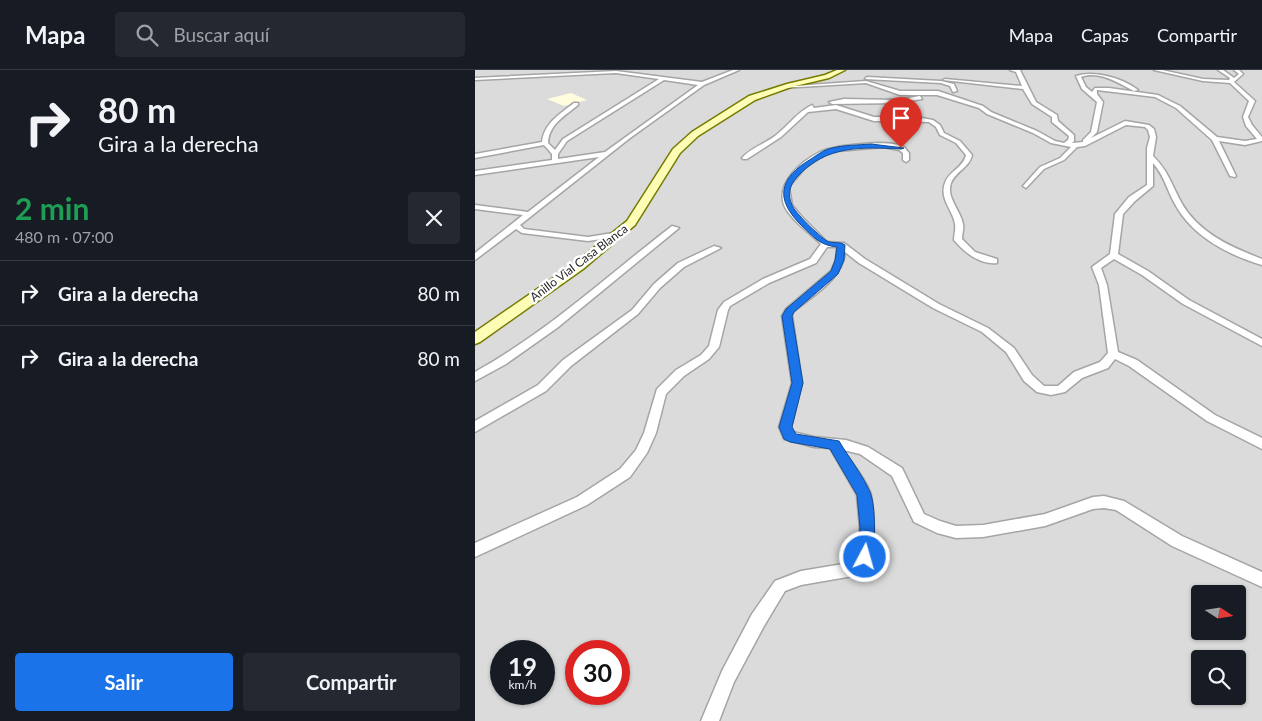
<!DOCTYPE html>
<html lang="es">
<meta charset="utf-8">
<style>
:root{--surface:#171b24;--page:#242831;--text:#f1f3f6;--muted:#9ea1a6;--line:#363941;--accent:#1a73e8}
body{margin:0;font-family:Lato,sans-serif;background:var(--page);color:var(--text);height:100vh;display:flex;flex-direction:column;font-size:19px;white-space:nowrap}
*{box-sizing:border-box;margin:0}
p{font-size:16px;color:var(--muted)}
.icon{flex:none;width:28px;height:28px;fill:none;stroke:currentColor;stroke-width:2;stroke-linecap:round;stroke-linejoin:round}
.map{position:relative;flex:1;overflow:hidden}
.side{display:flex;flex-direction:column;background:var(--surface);width:475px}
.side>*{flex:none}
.hud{background:#171b24;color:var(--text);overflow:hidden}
.needle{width:32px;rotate:102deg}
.tools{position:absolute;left:716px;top:515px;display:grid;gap:10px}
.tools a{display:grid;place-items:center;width:55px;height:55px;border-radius:5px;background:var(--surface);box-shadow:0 1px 4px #0004;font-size:25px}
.speed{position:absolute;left:15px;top:570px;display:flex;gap:10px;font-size:25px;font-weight:700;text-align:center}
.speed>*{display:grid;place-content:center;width:65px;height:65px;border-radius:50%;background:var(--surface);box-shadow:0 1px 4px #0004;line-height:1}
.speed small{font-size:12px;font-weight:400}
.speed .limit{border:8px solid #d22;background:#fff;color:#111}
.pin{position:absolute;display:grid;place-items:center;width:42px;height:42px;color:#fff;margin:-51px -21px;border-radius:50% 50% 50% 0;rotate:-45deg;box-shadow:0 0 5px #0007}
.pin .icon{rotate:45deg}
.me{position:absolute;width:55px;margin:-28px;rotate:6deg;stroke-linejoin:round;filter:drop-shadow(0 0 4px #0008)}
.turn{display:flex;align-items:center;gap:18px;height:105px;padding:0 15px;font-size:22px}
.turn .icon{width:65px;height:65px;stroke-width:2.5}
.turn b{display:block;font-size:35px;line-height:42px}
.round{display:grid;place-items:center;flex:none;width:52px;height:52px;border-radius:5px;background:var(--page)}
.overview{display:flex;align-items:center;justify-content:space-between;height:85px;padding:0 15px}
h1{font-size:30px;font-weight:700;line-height:38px;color:#1e9e55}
.action{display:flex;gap:10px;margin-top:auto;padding:10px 15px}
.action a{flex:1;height:58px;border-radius:5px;background:var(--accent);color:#fff;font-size:20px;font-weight:700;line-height:58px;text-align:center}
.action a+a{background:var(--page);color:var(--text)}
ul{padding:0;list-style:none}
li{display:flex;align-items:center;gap:15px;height:65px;padding:0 15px;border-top:1px solid var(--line)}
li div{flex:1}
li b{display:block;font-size:19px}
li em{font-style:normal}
header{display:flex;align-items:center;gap:30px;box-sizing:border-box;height:70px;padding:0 25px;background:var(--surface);border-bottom:1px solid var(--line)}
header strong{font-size:24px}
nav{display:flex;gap:28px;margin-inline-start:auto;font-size:18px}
.search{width:350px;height:45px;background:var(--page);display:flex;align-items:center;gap:12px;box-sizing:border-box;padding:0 18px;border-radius:5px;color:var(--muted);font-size:19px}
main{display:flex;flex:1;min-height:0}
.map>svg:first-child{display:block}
.residential{fill:#dcdbdb;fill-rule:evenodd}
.education{fill:#fffdde}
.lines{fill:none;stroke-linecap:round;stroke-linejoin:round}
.street-casing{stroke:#a5a5a5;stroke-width:3}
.secondary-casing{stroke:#757b00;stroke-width:3}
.street{fill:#fff;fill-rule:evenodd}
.secondary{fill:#fdfdb5;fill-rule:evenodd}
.route{fill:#1a73e8;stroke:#114b97}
.labels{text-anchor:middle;stroke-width:5;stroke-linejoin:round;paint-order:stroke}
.far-street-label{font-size:12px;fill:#1e1e1e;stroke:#fff}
</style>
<header>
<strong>Mapa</strong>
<div class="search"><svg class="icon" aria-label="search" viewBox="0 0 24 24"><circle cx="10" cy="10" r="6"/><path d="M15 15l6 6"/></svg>Buscar aquí</div>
<nav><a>Mapa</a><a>Capas</a><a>Compartir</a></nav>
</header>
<main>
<section class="side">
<div class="hud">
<div class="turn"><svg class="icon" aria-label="right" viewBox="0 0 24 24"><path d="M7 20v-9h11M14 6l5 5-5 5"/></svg><div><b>80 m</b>Gira a la derecha</div></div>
</div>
<div class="overview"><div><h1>2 min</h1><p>480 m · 07:00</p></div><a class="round"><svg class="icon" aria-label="close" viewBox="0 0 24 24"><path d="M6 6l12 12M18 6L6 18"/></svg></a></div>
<ul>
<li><svg class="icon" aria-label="right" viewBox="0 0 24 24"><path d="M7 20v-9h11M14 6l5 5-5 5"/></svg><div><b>Gira a la derecha</b></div><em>80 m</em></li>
<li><svg class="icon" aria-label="right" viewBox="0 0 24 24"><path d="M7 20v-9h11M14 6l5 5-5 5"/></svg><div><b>Gira a la derecha</b></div><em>80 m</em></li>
</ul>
<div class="action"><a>Salir</a><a>Compartir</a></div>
</section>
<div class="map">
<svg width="787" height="651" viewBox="0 0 787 651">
<rect width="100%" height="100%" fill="#f0ebe4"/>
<path class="residential" d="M0,0h787v651h-787zM725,524h37v37h-37zM26,581h43v43h-43zM101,581h43v43h-43zM725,589h37v37h-37z"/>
<polygon class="education" points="96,23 112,30 89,36 72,29"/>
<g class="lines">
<g class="street-casing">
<g id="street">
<path d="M258,0h6l-35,15 -74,53 -110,87 4,4 64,8 31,-5h3v4l-34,5 -66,-8 -6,-4 -41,31v-7l48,-38 -48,-6v-4l53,7 71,-55 -124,18v-4l77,-11v-6l-8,-9 -69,13v-4l67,-12c2,-19 19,-29 32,-39h4v2c-13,11 -29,19 -30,38l7,7 8,-11 96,-60 -43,-6 -141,7v-2l141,-7 86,11zM189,10l34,5 -93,67 -47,7v-5l9,-13z"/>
<path d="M535,0h10l16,32 21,13 1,6 16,14v6l-2,2 11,-1v-2l8,-8 6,-30 -15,-13 -6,-13c18,-6 47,2 62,14l-4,1c-16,-8 -35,-21 -53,-14l5,10 6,5 3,-4h14l49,7 22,11 37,31 28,4 12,-2 -11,-13 -3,-9 6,-16 -19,-18 -27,-2 -49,-11h8l41,9 26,1 1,-2 -12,-8h5l11,8 5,-4 -5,-4h5l4,4 -9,8 21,19 -7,16 4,8 10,12v4l-17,4 -26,-4 17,35 -1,1 -5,-1 -18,-36 -36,-32 -21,-11 -58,-7v4l6,8 -6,30 -6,6 34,-17 24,4 5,4 2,8 -3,19c14,13 19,29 28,46 17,31 50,45 81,57v6c-34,-10 -70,-29 -87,-61 -8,-14 -11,-29 -22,-41v23l-18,15 -12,13 -5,40 30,17 41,29 73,39v7l-79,-42 -41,-29 -28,-16 -13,9 6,17 11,67 19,8 78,55 47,23v11l-55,-28 -78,-55 -14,-7 -7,9 -26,10 -17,14 -14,3 -14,-3 -13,-11 -18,-29 -24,-20 -49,-24 -74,-45 -14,-11c-2,27 -33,44 -52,60l-1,4 10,67 -11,44 2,5 21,5 32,3 22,7 34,21 22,46 16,7 16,5 27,-1 62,-11 48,-17 11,-1 20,5 58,35 80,36v15l-90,-41 -56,-36 -12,-2 -11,1 -48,17 -62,11 -27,1 -19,-5 -23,-11 -22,-46 -32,-22 -17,-4c9,13 21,27 27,42 4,12 5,54 2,66 -2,7 -12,15 -19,18l-52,9 -16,6 -21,35 -30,56 -15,39h-18l21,-50 30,-57 23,-33 26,-10 48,-8 9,-9 2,-26 -3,-33 -27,-47 -16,-1 -30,-8 -5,-12 13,-44 -10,-67 4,-7 45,-38 5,-11 1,-13h-10l-11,16 -47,20 -39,23 -2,4 -9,37 -10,12 -25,17 -18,18 -10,39 -9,20 -17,24 -43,28 -112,52v-14l102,-46 43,-28 16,-19 8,-17 13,-44 19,-19 25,-15 8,-9 9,-36 6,-8 39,-23 47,-20 11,-15c-10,-10 -32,-26 -37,-39 -8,-23 18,-44 36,-53 14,-7 71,-13 84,-5 1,1 4,5 5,6v7l-3,2 -3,-2v-7l-4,-3 -16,-3 -46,4 -12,3 -20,14 -14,16 -2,4 3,17 9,11 26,26 17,1 21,16 74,45 49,24 26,20 18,27 12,11h14l16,-14 26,-10 8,-9 -9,-68 -7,-18 18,-13 5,-40 14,-17 18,-12v-37l3,-11 -2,-7 -3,-3 -19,-2 -41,21 -8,1 -13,13 -20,9 -18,19 -3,-2 17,-19 20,-9 11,-11 -20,-4 -18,-10 -46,-19 -8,-6 -42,-13h-37l-34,-12 -84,5 -2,-1 86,-6 34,10h38l45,15 8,6 46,19 18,10 9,2 4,-3 1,-4 -17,-14v-5l-20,-13 -9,-15 -80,-9 2,-1 77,7 -6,-14z"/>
<polygon points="392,7 466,11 479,14 482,21 478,22 475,16 466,13 390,9"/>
<polygon points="445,26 447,29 422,33 357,34 354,32 369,29 422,30"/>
<path d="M337,35l2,3 22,-3 38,12h42l17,3 7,5 4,8 16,8 12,14c-3,13 -16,16 -21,28 -5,15 9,26 12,41 1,5 -1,10 -1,15l13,13 22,7v4c-17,2 -33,-11 -43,-23 0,-5 2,-11 1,-16 -2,-14 -16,-25 -10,-41 4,-12 18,-15 21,-28l-10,-12 -16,-8 -4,-8 -7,-5 -55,-1 -38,-12 -28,3 -27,25 -34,22h-4l-1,-1c9,-10 22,-14 33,-22 13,-10 22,-24 37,-31z"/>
<path d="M197,156l7,2 -122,100 -51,36 -31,17v-9c72,-40 132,-96 197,-146z"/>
<polygon points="239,176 246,178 209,197 185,218 163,244 96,296 71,321 0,362 0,351 63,315 88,290 157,240 179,214 203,193"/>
</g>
</g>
<g class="secondary-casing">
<polygon id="secondary" points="362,0 370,0 354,8 316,17 280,30 223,66 205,83 160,155 108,199 5,272 0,274 0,262 100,193 152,151 198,79 217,62 274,26 312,14 350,5"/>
</g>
<use href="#street" class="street"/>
<use href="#secondary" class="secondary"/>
</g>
<path class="route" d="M396,74l33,4 -3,1c-39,-2 -75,-4 -104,28 -7,8 -10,17 -5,28 3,8 27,31 35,36 6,3 13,0 18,4l-1,15 -6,14 -44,38 -2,4 11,67 -11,44 4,7 43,7c10,17 23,33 31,51 6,14 6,56 0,70l-5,2 -6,-2 -2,-5 3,-29 -3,-33 -27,-46 -40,-7 -6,-3 -5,-12 13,-44 -10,-67 4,-7 45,-38 4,-11 2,-13c-18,-2 -23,-10 -35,-21 -28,-27 -23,-48 9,-67 6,-4 14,-10 21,-11 12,-3 26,-3 39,-4z"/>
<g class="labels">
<g class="far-street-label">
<text transform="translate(104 193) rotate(-37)" y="4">Anillo Vial Casa Blanca</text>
</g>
</g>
</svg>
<div class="tools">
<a><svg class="needle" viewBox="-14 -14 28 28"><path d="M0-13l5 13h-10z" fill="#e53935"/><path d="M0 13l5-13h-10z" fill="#9ea1a6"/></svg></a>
<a><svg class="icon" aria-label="search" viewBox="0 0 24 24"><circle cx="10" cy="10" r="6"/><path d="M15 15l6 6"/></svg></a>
</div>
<div class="speed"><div>19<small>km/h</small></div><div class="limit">30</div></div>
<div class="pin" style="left:426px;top:78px;background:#d93025"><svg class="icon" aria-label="arrive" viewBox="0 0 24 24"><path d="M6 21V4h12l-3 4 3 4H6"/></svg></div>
<svg class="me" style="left:390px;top:487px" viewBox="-20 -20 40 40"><circle r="17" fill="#1a73e8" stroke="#fff" stroke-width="3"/><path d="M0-11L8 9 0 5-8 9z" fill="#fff"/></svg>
</div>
</main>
